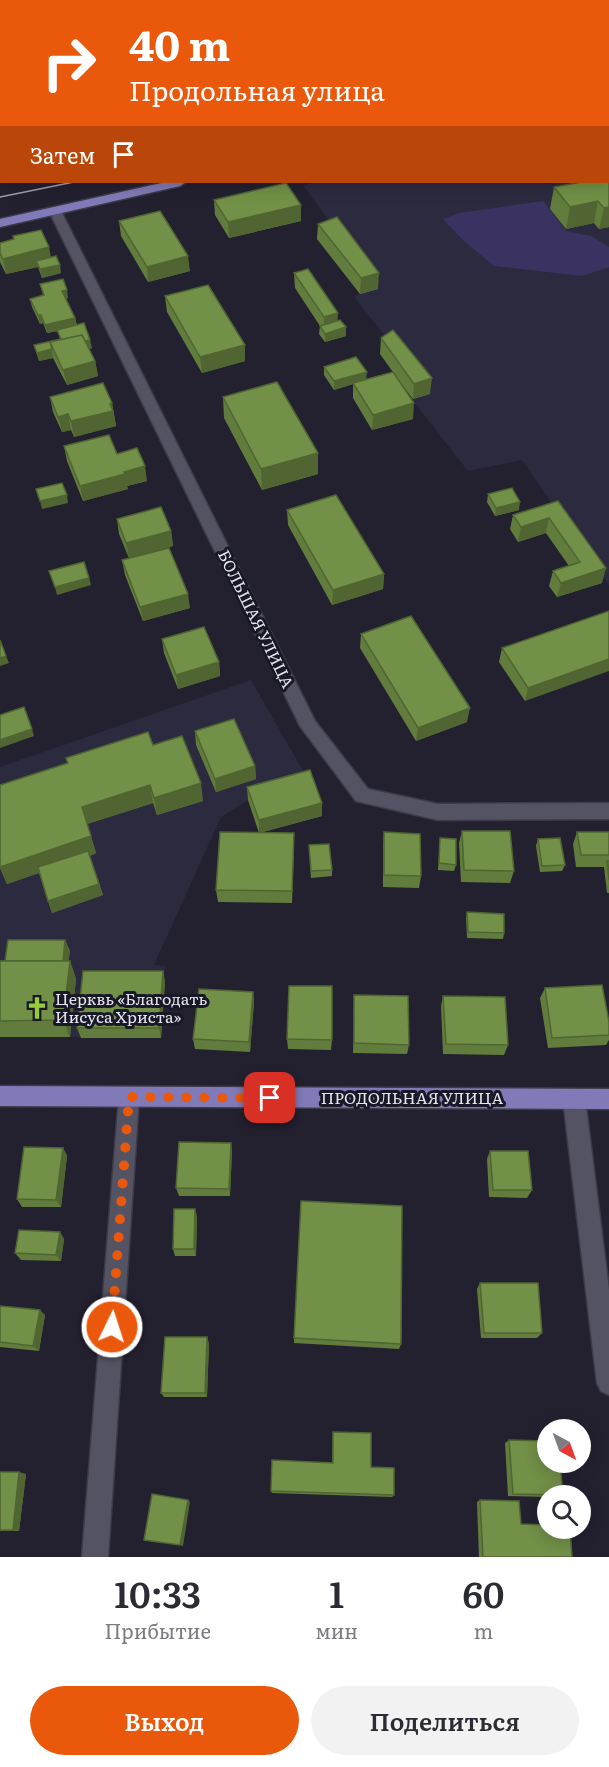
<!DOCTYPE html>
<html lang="ru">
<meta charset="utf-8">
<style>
:root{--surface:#fff;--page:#f2f2f3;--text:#2b2b33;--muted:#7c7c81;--accent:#ea580c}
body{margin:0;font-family:Literata,serif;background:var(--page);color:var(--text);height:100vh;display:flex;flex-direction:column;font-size:22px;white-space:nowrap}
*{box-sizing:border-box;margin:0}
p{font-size:20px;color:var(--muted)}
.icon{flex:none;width:33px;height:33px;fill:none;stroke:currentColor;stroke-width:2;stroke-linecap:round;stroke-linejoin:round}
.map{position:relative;height:1557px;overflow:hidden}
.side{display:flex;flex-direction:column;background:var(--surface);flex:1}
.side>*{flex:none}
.top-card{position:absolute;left:0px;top:0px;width:609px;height:183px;box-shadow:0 3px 15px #0003;background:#ea580c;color:#fff;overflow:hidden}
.needle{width:39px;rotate:139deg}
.buttons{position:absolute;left:537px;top:1419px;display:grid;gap:12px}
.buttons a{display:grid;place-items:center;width:54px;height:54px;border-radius:50%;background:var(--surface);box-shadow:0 3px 15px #0003;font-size:30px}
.pin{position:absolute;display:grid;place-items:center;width:51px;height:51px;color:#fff;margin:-26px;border-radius:12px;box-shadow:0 3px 9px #0006}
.me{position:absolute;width:66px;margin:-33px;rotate:4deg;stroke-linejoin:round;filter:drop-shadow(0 0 4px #0008)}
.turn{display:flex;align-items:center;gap:21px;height:126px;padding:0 30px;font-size:27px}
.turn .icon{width:78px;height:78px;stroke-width:2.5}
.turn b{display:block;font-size:42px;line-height:51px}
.then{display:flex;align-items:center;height:57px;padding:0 30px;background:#0003;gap:12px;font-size:22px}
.eta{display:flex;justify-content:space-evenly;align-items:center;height:102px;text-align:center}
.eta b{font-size:36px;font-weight:600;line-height:42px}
.action{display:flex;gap:12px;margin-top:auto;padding:12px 30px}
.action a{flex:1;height:69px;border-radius:36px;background:var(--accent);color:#fff;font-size:24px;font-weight:600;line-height:69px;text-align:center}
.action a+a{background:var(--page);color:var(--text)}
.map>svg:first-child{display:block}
.built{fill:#2c2a3f}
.green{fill:#3a3362}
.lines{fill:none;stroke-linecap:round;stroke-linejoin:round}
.minor-casing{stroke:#3c3b47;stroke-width:3}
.major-casing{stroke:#3c3b47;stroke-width:3}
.minor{fill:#545363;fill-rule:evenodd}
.major{fill:#817ab8;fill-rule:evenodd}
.tram{stroke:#a09fab;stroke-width:1.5}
.wall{fill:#627c3e}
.shaded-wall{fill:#506532}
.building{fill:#729048;stroke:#506532;stroke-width:1.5}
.route{stroke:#ea580c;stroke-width:10;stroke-dasharray:0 18}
.labels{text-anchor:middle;stroke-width:6;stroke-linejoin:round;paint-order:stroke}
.street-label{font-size:16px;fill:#e5e5ef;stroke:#191826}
.poi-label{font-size:16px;fill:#e5e5ef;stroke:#191826;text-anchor:start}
</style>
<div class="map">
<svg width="609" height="1557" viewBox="0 0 609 1557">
<rect width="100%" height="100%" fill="#232130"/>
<g class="built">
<polygon points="608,114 609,114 609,585 522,460 468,471 399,383 380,354 392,345 354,297 360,294 317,239 337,232 303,185 317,182 608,182"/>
<polygon points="251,680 310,783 248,800 221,817 154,965 165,966 161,1038 70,1037 76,979 0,980 0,767"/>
</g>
<polygon class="green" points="543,201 566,231 591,236 609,247 609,267 582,276 494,266 464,241 443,219 459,213"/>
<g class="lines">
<g class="minor-casing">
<g id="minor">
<polygon points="55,207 61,211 315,721 368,789 438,804 609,803 609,819 438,820 356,801 300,726 49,211"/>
<polygon points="129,1087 136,1090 139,1097 108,1557 82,1557 119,1097 122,1090"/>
<polygon points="574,1089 581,1092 585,1099 609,1290 609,1395 601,1391 597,1383 563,1099 567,1092"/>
</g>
</g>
<g class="major-casing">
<g id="major">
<rect x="608" y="78" width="1" height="6"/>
<polygon points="166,182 186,182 180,186 0,227 0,219"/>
<polygon points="0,1086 609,1089 609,1109 0,1106"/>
</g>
</g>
<use href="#minor" class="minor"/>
<use href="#major" class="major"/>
<polyline class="tram" points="0,197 74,182"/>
</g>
<g class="wall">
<polygon points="71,0 558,0 560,2 72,2"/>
<polygon points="598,0 609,0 609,10 608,9 608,2 600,2"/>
<polygon points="608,121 609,121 609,155 608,153"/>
<polygon points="608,182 609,227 599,229 594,223 566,229 550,209 554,187"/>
<polygon points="214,200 301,221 229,238 215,215"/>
<polygon points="119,221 190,271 148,282 121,236"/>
<polygon points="318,224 378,289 360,294 317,239"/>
<polygon points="0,243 51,257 61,273 42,278 38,267 6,274 0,262"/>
<polygon points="294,273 337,320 346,327 346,336 325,342 319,334 320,326 295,288"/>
<polygon points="40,284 68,298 66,299 75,318 77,325 92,348 89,349 95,361 98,376 67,385 53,358 39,361 34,345 60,339 58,331 47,333 43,323 40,324 32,307 30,299 43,295"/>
<polygon points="165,296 245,361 202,373 167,312"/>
<polygon points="381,338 430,394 413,399 394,374 413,419 372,430 353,398 353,384 334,390 324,375 324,367 366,379 393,372 380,354"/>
<polygon points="50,397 112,403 116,426 74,437 71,430 62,432 53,412"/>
<polygon points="223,397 318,474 262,490 224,418"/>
<polygon points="64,446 117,454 147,481 127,486 128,489 83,501 67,461"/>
<polygon points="488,494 519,510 495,516 487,502"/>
<polygon points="558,501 602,583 557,597 549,586 553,571 569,566 546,533 518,542 510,529 513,515"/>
<polygon points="287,510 384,574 383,589 332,605 288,525"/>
<polygon points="117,519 171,531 173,546 129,558 119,534"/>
<polygon points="122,560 190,608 143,621 125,575"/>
<polygon points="609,611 525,701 499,662 502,648"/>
<polygon points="361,634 467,722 416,741 360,648"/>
<polygon points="162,639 219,662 220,676 178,689 164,653"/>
<polygon points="195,731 255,766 256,779 216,792 196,745"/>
<polygon points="153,745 203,801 157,815 153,803 87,824 96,853 90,856 103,895 52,913 39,873 7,884 0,868 0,785"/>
<polygon points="247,787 322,803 322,816 259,833 248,800"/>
<polygon points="462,831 514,871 510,883 461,882 459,843"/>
<polygon points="384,832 421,876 419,888 383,887 383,845"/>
<polygon points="577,832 609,832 609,893 607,893 604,867 576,867 573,844"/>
<polygon points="440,838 456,865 454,871 438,870"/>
<polygon points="538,839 565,865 562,871 540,872 536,846"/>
<polygon points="309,845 332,870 332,876 311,878"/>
<polygon points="294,846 292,903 218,902 216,890"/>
<polygon points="467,912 504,933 503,939 467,938 466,918"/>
<polygon points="65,940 70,951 68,961 70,961 76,979 70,1037 0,1037 0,961 5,961"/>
<polygon points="163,971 165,982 161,1038 81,1038 77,1028"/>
<polygon points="545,988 609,1022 609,1040 606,1045 548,1048 540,998"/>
<polygon points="253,992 254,1002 250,1052 195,1049 193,1039"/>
<polygon points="354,995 409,1045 407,1054 353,1053"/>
<polygon points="443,996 508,1045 504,1055 443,1054 441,1006"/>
<polygon points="287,1039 332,1040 331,1050 288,1049"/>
<polygon points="63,1148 67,1156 61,1207 22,1207 17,1199"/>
<polygon points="232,1151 230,1196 179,1196 176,1188"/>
<polygon points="490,1151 532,1190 527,1198 489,1197 487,1159"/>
<polygon points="197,1216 196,1256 175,1256 173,1249"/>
<polygon points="60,1232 64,1239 61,1261 21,1260 15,1253"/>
<polygon points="480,1283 542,1333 537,1338 481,1338 477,1289"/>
<polygon points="0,1306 45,1315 39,1351 0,1347"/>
<polygon points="294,1338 401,1344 399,1349 294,1343"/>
<polygon points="209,1343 207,1397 164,1397 161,1393"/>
<polygon points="333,1432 371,1467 394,1495 392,1497 272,1493 271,1491 332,1463"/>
<polygon points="509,1440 563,1495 548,1496 548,1497 508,1496 505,1443"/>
<polygon points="0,1472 26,1474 19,1531 0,1531"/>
<polygon points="480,1500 521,1524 572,1557 479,1557 477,1502"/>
</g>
<g class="shaded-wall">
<polygon points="0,84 2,84 2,110 0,111"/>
<rect x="0" y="142" width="2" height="27"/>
<polygon points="598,201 594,223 566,229 570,207"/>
<polygon points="301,205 301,221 229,238 228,222"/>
<polygon points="609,207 609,227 599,229 604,208"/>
<polygon points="49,247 52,263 36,261 38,267 6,274 3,259"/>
<polygon points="188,256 190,271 148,282 147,267"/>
<polygon points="60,265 61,273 42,278 40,269"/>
<polygon points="379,273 378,289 360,294 361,278"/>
<polygon points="67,290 68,298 64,299 62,291"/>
<polygon points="338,313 337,329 324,333 324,317"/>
<polygon points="38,315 41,315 43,323 40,324"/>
<polygon points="75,318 77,326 47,333 45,325"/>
<polygon points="346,327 346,336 325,342 325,334"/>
<polygon points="90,340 92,348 57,357 54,349"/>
<polygon points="245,345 245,361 202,373 200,357"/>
<polygon points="52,349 53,358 39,361 37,353"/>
<polygon points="95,361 98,376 67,385 63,370"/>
<polygon points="367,372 366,380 334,390 334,381"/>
<polygon points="432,378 430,394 413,399 414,384"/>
<polygon points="112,403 116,426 74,437 71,421"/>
<polygon points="414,403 413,419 372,430 373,415"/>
<polygon points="68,414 71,430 62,432 58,417"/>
<polygon points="318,453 318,474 262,490 261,469"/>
<polygon points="145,466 147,481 127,486 128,489 83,501 80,486"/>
<polygon points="67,495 68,503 42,509 40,501"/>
<polygon points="520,502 519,510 495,516 496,508"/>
<polygon points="549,518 546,533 518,542 521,527"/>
<polygon points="171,531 173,546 129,558 126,543"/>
<polygon points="606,568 602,583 557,597 561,583"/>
<polygon points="384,574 383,589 332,605 333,590"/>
<polygon points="89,578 91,585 57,595 55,587"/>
<polygon points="188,594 190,608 143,621 140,607"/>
<polygon points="6,656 9,663 0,666 0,658"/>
<polygon points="609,659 609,671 525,701 528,688"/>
<polygon points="219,662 220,676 178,689 176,675"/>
<polygon points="470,708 467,722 416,741 418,728"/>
<polygon points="32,729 34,736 0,748 0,740"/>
<polygon points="255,766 256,779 216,792 215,779"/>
<polygon points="201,783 203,801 157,815 154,798"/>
<polygon points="150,785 153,803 87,824 82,807"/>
<polygon points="322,803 322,816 259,833 259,820"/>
<polygon points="91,836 96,853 7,884 0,867"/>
<polygon points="99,884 103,895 52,913 48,901"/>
<polygon points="65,940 70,951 66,979 62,968"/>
<polygon points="70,961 76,979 70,1037 63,1020"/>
<polygon points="163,971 165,982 161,1038 159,1028"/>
<polygon points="253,992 254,1002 250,1052 249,1042"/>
<polygon points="231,1143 232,1151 230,1196 229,1189"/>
<polygon points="63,1148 67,1156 61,1207 56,1200"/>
<polygon points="195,1209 197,1216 196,1256 194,1249"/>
<polygon points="60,1232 64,1239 61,1261 56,1255"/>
<polygon points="40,1310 45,1315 39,1351 33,1346"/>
<polygon points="207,1337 209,1343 207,1397 205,1393"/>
<polygon points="19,1472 26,1474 19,1531 13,1530"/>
<polygon points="188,1500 190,1502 183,1546 180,1545"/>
</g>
<g class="building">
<polygon points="0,0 23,0 24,2 2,2 2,84 0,84"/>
<polygon points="83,0 558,0 560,2 84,2"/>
<polygon points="2,104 2,142 0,142 0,105"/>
<polygon points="608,173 609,173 609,207 604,208 598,201 570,207 554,187 582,182 608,182"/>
<polygon points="286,183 301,205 228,222 214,200"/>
<polygon points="160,211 188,256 147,267 119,221"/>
<polygon points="337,217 379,273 361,278 318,224"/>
<polygon points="41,230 49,247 3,259 0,253 0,243 14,239 13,236"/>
<polygon points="56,256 60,265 40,269 36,261"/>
<polygon points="308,269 338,313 324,317 294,273"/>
<polygon points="63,279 67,290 62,291 75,318 45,325 41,315 38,315 30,299 44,295 40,284"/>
<polygon points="208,285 245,345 200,357 165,296"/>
<polygon points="340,320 346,327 325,334 320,326"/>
<polygon points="84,323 90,340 85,341 82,335 50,342 52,349 37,353 34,345 61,339 57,330"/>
<polygon points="393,330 432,378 414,384 381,338"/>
<polygon points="82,335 95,361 63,370 50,342"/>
<polygon points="356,357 367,372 334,381 324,367"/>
<polygon points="393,372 414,403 373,415 353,383"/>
<polygon points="277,382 318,453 261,469 223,397"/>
<polygon points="103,383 112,403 110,404 113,411 71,421 68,414 58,417 50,397"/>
<polygon points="109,435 117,454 137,448 145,466 124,472 125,474 80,486 64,446"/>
<polygon points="62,483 67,495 40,501 36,489"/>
<polygon points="512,488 520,502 496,508 488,494"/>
<polygon points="336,495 384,574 333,590 287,510"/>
<polygon points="558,501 606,568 561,583 553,571 580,562 549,518 521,527 513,515"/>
<polygon points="161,507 171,531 126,543 117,519"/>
<polygon points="169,548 188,594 140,607 122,560"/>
<polygon points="84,562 89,578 55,587 49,571"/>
<polygon points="609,611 609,659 528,688 502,648"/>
<polygon points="411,616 470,708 418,728 361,634"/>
<polygon points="204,627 219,662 176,675 162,639"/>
<polygon points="0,640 6,656 0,658"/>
<polygon points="24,707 32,729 0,740 0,715"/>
<polygon points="234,719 255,766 215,779 195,731"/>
<polygon points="148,732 153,745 182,736 201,783 154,798 150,785 82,807 91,836 0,867 0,785 68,763 66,758"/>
<polygon points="310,770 322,803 259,820 247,787"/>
<polygon points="462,831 510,831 514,871 464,870"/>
<polygon points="220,832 294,833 292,891 216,890"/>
<polygon points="384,832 420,834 421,876 384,875"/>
<polygon points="577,832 609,832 609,855 581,855"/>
<polygon points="440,838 456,839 456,865 439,863"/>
<polygon points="560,838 565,865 542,866 538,839"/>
<polygon points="329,844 332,870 311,871 309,845"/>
<polygon points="88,851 99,884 48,901 38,867"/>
<polygon points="607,861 609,861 609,880"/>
<polygon points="467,912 504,914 504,933 468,932"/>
<polygon points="8,940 65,940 63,961 5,961"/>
<polygon points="0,961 70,961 63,1020 0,1021"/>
<polygon points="83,971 163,971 159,1028 77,1028"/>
<polygon points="602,985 609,1022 609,1035 552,1038 545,988"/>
<polygon points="289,986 332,986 332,1040 287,1039"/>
<polygon points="199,989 253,992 249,1042 193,1039"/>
<polygon points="354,995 408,996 409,1045 354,1043"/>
<polygon points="443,996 505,997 508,1045 446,1044"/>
<polygon points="179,1142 231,1143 229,1189 176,1188"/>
<polygon points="24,1147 63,1148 56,1200 17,1199"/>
<polygon points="490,1151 528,1151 532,1190 493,1190"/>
<polygon points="301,1201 402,1206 401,1344 294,1338"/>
<polygon points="174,1209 195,1209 194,1249 173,1249"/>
<polygon points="19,1230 60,1232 56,1255 15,1253"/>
<polygon points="480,1283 538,1283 542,1333 484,1333"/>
<polygon points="0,1306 40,1310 33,1346 0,1342"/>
<polygon points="165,1337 207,1337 205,1393 161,1393"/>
<polygon points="333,1432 371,1433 371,1467 394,1468 394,1495 271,1491 272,1460 333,1463"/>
<polygon points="509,1440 548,1441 548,1462 560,1462 563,1495 513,1494"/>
<polygon points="0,1472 19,1472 13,1530 0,1530"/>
<polygon points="152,1494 188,1500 180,1545 144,1540"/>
<polygon points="480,1500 519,1501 521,1524 548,1525 548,1528 570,1528 572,1557 483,1557"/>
</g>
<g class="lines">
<polyline class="route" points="112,1327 129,1097 270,1098"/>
</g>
<defs>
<g id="church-bare" transform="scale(1.8)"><path d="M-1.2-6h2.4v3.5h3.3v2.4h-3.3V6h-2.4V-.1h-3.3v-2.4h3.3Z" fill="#96cc3a" stroke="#191826" stroke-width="2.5" paint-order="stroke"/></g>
</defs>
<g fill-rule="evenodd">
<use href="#church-bare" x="37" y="1008"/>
</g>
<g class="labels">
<g class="street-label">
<text transform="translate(256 619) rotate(64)" y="6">БОЛЬШАЯ УЛИЦА</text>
<text x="412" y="1104">ПРОДОЛЬНАЯ УЛИЦА</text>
</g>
<g class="poi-label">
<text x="55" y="1005">Церквь «Благодать<tspan x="55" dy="18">Иисуса Христа»</tspan></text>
</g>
</g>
</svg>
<div class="buttons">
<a><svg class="needle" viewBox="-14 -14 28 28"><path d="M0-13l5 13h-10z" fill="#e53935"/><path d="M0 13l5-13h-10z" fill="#7c7c81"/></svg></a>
<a><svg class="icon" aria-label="search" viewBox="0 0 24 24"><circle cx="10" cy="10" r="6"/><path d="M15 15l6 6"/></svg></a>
</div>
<div class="pin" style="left:270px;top:1098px;background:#d93025"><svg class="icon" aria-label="arrive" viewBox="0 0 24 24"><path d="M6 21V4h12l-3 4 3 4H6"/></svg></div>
<svg class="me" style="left:112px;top:1327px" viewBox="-20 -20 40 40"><circle r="17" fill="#ea580c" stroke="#fff" stroke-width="3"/><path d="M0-11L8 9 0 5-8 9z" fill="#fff"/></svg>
<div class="top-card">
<div class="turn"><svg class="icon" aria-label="right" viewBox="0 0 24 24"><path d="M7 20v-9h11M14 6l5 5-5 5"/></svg><div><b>40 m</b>Продольная улица</div></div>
<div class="then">Затем<svg class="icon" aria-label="arrive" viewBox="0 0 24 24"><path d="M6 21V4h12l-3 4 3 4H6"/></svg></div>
</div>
</div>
<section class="side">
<div class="eta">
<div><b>10:33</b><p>Прибытие</p></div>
<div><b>1</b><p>мин</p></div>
<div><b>60</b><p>m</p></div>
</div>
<div class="action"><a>Выход</a><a>Поделиться</a></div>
</section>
